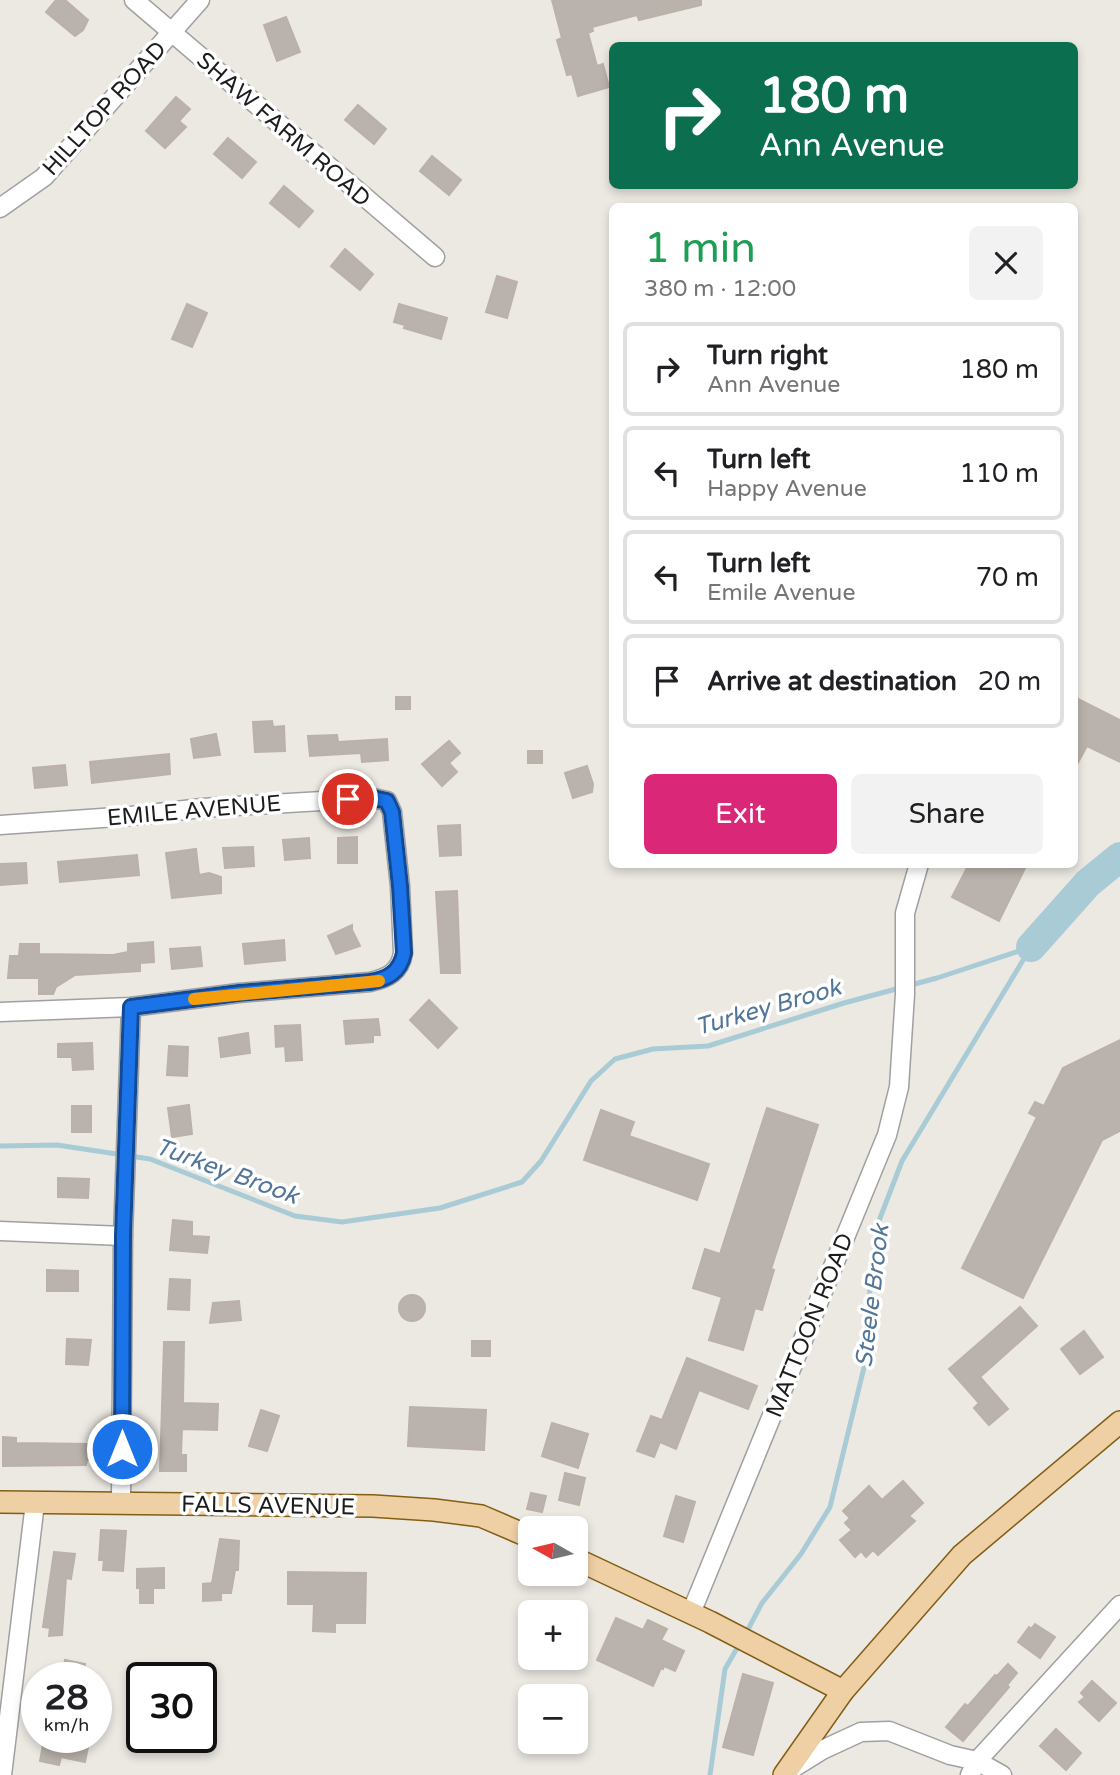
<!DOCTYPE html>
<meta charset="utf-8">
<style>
:root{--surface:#fff;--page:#f2f2f2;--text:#202124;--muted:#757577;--line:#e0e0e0;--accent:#db2777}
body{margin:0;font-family:"Varela Round",sans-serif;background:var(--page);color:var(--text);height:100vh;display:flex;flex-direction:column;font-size:26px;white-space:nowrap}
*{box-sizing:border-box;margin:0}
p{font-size:23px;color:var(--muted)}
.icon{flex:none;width:38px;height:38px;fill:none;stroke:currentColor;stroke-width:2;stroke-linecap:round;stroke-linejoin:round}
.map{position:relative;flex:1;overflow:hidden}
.side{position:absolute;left:609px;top:203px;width:469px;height:665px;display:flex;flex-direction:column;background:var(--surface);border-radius:10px;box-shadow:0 4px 10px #0003}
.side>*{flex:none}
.banner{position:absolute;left:609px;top:42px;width:469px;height:147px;border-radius:10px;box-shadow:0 4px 10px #0003;background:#0b6e4f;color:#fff;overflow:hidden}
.needle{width:46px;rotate:278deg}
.tools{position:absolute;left:518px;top:1516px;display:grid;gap:14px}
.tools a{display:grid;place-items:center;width:70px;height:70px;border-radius:10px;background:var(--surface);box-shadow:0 4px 10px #0003;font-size:35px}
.speed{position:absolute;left:21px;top:1662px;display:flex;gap:14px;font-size:35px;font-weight:700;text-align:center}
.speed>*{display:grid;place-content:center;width:91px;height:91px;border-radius:50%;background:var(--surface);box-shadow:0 4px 10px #0003;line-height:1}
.speed small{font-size:18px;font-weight:400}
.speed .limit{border:4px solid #111;border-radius:10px;background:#fff;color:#111}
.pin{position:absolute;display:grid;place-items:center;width:60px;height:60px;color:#fff;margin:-30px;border:4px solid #fff;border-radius:50%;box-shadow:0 2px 7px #0007}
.me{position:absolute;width:77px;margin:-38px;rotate:0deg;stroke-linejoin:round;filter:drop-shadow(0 0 5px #0008)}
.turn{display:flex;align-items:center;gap:24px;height:147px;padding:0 35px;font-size:32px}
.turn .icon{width:91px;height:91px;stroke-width:2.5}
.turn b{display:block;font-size:49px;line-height:60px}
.round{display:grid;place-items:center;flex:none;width:74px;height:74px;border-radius:10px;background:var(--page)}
.headline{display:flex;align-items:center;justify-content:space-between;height:119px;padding:0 35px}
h1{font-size:42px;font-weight:600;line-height:52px;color:#1e9e55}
.button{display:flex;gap:14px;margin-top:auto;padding:14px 35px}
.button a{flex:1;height:80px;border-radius:10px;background:var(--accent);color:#fff;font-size:28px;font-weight:600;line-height:80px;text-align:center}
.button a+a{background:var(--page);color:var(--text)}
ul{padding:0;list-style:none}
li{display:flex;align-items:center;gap:21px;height:94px;margin:0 14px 10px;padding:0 21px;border:4px solid var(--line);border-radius:10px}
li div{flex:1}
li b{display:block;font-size:26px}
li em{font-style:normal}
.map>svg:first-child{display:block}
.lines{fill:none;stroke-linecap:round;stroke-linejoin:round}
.stream{stroke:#a9cbd5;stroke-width:5}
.river{stroke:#a9cbd5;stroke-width:30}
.building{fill:#b9b2ad;stroke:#bcb1a8;stroke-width:2}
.minor-casing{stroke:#a0a0a0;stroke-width:21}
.major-casing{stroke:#825e12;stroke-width:24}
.minor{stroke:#fff;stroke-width:18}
.major{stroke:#efd0a5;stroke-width:21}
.route-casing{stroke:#114b97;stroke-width:18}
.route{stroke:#1a73e8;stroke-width:12}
.slow{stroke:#f59e0b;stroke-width:12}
.labels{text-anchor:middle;stroke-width:7;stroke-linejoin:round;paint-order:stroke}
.street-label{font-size:23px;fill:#1c1c1c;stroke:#fff}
.water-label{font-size:24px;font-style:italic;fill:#527598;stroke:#fff}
</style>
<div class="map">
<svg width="1120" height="1775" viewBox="0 0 1120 1775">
<rect width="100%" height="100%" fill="#ece9e3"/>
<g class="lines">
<g class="stream">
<polyline points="0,1146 57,1145 150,1159 295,1216 342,1222 440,1208 522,1182 541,1161 591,1081 615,1059 653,1049 708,1046 844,1003 937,978 1031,947"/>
<polyline points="745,1635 762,1603 801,1554 830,1507 868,1351 870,1285 877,1226 902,1161 1031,947"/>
<polyline points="710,1775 725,1669 740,1643"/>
</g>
<polyline class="river" points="1031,947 1088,883 1120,857"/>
</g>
<g class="building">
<polygon points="56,0 65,0 88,20 83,30 75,36 46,12"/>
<polygon points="552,0 701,0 701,5 639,20 637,15 592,27 593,31 588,33 597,66 603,64 609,87 578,96 572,74 567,75 557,40 562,38"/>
<polygon points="286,17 300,52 277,61 264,25"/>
<polygon points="176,97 190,109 179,121 186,127 165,148 146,131"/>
<polygon points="358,105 386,129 374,144 345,120"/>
<polygon points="228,138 256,162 242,178 214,154"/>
<polygon points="432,156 461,180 449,195 420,171"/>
<polygon points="284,186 313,211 299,227 270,203"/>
<polygon points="345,249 373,274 360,290 331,266"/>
<polygon points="497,276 517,282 507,318 486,312"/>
<polygon points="187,304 207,313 192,347 172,339"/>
<polygon points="399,304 447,318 441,339 404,328 405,325 394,322"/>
<rect x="396" y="697" width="14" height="12"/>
<polygon points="1074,697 1120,720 1120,762 1087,746 1074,770"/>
<polygon points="272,721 273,727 284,726 285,751 255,752 253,722"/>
<polygon points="216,734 220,755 194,758 191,739"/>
<polygon points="337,735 338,742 387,739 388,760 362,762 361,753 310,756 308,736"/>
<polygon points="449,741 460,753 449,763 457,772 442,786 422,764"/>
<rect x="528" y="751" width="14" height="12"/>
<polygon points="169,754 170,774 92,783 90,762"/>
<polygon points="65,765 67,785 35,788 33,768"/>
<polygon points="587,766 593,784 592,792 573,798 565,773"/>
<polygon points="460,825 461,855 440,856 438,826"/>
<polygon points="357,837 357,863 338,863 338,838"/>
<polygon points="309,838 310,858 285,860 283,840"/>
<polygon points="253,847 254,866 225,868 223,848"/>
<polygon points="196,849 199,875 209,873 221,877 221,893 172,898 166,853"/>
<polygon points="137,855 139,875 60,882 58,862"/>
<polygon points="26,863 27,883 0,885 0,864"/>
<polygon points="969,864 1027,864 999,921 952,897"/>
<polygon points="457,891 460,973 441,973 436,892"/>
<polygon points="352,925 352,930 360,946 336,954 328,936"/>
<polygon points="284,940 285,960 245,964 243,944"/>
<polygon points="153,942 154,962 140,963 140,971 75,975 56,987 53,994 39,994 39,978 8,978 10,956 19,956 20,944 39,944 39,954 113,955 128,952 128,944"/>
<polygon points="200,947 202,966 172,969 170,949"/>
<polygon points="429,1000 457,1028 438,1048 410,1020"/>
<polygon points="378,1019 380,1035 373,1035 373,1042 346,1044 344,1021"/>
<polygon points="300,1025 302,1060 286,1061 285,1046 276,1047 275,1026"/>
<polygon points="248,1033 250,1053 221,1057 219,1038"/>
<polygon points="1120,1040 1120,1131 1102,1140 1023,1298 962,1268 1037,1117 1029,1113 1035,1102 1044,1106 1063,1068"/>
<polygon points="92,1043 93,1069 73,1070 72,1057 58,1057 58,1044"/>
<polygon points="169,1046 188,1047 187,1076 167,1075"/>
<polygon points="189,1105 192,1134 172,1137 168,1108"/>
<rect x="72" y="1106" width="19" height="26"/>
<polygon points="767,1108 818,1125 771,1269 774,1270 762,1310 755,1308 743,1350 709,1340 722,1297 693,1288 705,1249 720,1254"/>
<polygon points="601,1110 634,1122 629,1136 709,1164 697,1200 584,1160"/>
<polygon points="58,1178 89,1179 88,1198 58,1197"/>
<polygon points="173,1220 192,1222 192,1236 209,1237 207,1253 170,1250"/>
<polygon points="47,1270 78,1271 78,1291 47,1291"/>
<polygon points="170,1279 190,1280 189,1310 168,1309"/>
<circle cx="412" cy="1308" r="13"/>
<polygon points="239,1301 241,1320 210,1323 213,1303"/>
<polygon points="1020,1307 1037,1326 980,1377 1008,1409 989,1425 974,1408 979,1403 949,1369"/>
<polygon points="1084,1331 1103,1357 1080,1374 1061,1349"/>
<polygon points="67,1339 91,1340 88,1365 66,1364"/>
<rect x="472" y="1341" width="18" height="15"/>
<polygon points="164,1342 184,1342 183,1403 218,1404 217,1430 182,1429 181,1455 186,1455 186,1471 160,1471"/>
<polygon points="687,1358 757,1386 748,1409 699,1390 676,1449 660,1442 654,1457 637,1451 651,1416 662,1420"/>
<polygon points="410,1407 486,1410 484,1450 408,1446"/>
<polygon points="261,1410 279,1416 267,1451 249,1446"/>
<polygon points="552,1423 588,1434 578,1468 542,1456"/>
<polygon points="3,1437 16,1438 16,1443 92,1444 92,1460 87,1460 86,1465 3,1466"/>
<polygon points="565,1473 585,1478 579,1505 559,1500"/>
<polygon points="903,1481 923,1503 909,1516 915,1521 878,1555 873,1550 866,1557 861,1551 855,1557 840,1540 852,1530 845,1523 850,1518 843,1511 869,1486 882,1500"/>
<polygon points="531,1493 546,1496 542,1512 527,1509"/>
<polygon points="676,1496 695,1502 683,1542 664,1536"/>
<polygon points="101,1530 126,1531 123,1571 103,1570 104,1560 99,1560"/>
<polygon points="220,1539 239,1541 238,1570 235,1570 231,1593 221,1593 221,1600 203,1601 203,1584 212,1583"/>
<polygon points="54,1552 75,1554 71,1579 66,1578 62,1635 49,1636 50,1628 43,1627"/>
<polygon points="164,1568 164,1588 153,1588 153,1603 140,1603 140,1588 137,1588 137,1569"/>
<polygon points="288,1572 366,1573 365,1623 335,1623 335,1632 313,1631 314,1604 288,1604"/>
<polygon points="616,1618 643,1630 648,1620 667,1629 661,1640 684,1651 675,1671 664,1666 663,1669 661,1668 653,1686 597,1660"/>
<polygon points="1035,1624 1055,1637 1040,1658 1018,1642 1029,1627 1031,1629"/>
<polygon points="65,1660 85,1664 83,1678 62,1678"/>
<polygon points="1008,1664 1017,1673 1007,1685 1009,1687 963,1741 946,1727 965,1704 968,1706 995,1675 997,1676"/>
<polygon points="743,1674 773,1683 753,1755 723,1747"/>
<polygon points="1092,1681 1116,1703 1099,1721 1079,1702 1085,1697 1081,1693"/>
<polygon points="1056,1729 1081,1753 1066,1770 1040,1746"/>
<polygon points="44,1739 88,1747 85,1762 61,1757 59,1765 40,1761"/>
</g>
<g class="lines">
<g class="minor-casing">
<g id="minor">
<polyline points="134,0 435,257"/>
<polyline points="0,208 44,177 200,0"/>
<path d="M0,825l131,-9 71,-8 171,-10 14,3 5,11 8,74 3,67c-3,19 -15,25 -33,29l-131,11 -108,14 -131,5"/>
<polyline points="0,1231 123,1236"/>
<polyline points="121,1502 123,1236 131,1007"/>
<polyline points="691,1613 887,1135 899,1087 905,994 905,913 919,864"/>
<polyline points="790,1770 822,1750 861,1732 889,1731 950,1755 977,1761 1002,1775"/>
<polyline points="2,1775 35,1503"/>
<polyline points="970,1775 977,1761 1120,1605"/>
</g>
</g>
<g class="major-casing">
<g id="major">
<polyline points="0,1502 373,1506 434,1510 481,1516 530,1537"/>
<polyline points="576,1559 710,1622 843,1691"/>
<polyline points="784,1775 843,1691 962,1555 1120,1422"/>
</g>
</g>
<use href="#minor" class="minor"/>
<use href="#major" class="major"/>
</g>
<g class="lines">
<g class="route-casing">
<path id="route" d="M122,1449l1,-213 8,-229 108,-14 131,-11c18,-3 30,-10 34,-29l-4,-67 -8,-74 -5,-11 -14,-3 -25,1"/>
</g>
<use href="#route" class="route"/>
<polyline class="slow" points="194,999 379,981"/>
</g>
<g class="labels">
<g class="street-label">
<text transform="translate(104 108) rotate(-48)" y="8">HILLTOP ROAD</text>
<text transform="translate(284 129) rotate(41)" y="8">SHAW FARM ROAD</text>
<text transform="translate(194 810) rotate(-5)" y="8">EMILE AVENUE</text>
<text transform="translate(809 1325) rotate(-68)" y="8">MATTOON ROAD</text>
<text transform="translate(268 1505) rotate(1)" y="8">FALLS AVENUE</text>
</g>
<g class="water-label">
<text transform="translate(768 1007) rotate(-16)" y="8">Turkey Brook</text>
<text transform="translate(227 1171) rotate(20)" y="8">Turkey Brook</text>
<text transform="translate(872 1296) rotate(-83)" y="8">Steele Brook</text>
</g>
</g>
</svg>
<div class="tools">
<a><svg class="needle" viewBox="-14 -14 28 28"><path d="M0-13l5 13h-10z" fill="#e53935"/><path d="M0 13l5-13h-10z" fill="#757577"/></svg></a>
<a>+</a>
<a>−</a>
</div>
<div class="speed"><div>28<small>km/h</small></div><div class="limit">30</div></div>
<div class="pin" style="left:348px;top:799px;background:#d93025"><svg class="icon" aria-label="arrive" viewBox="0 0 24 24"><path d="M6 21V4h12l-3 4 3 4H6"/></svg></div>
<svg class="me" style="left:122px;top:1449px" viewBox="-20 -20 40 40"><circle r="17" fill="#1a73e8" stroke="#fff" stroke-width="3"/><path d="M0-11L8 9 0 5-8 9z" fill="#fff"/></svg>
<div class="banner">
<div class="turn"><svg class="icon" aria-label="right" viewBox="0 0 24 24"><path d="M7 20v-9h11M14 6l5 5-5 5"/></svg><div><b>180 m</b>Ann Avenue</div></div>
</div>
<section class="side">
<div class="headline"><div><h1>1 min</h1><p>380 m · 12:00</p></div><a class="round"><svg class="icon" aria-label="close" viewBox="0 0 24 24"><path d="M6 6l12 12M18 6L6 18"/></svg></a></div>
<ul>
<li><svg class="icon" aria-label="right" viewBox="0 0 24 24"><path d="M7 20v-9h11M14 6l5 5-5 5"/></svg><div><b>Turn right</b><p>Ann Avenue</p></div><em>180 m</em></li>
<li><svg class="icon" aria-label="left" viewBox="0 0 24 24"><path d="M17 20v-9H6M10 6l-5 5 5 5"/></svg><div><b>Turn left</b><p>Happy Avenue</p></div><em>110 m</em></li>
<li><svg class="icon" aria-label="left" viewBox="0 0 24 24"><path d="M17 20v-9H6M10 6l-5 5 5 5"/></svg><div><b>Turn left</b><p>Emile Avenue</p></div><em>70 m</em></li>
<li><svg class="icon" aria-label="arrive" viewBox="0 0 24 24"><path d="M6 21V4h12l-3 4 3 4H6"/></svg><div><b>Arrive at destination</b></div><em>20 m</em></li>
</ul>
<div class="button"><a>Exit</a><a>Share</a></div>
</section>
</div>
